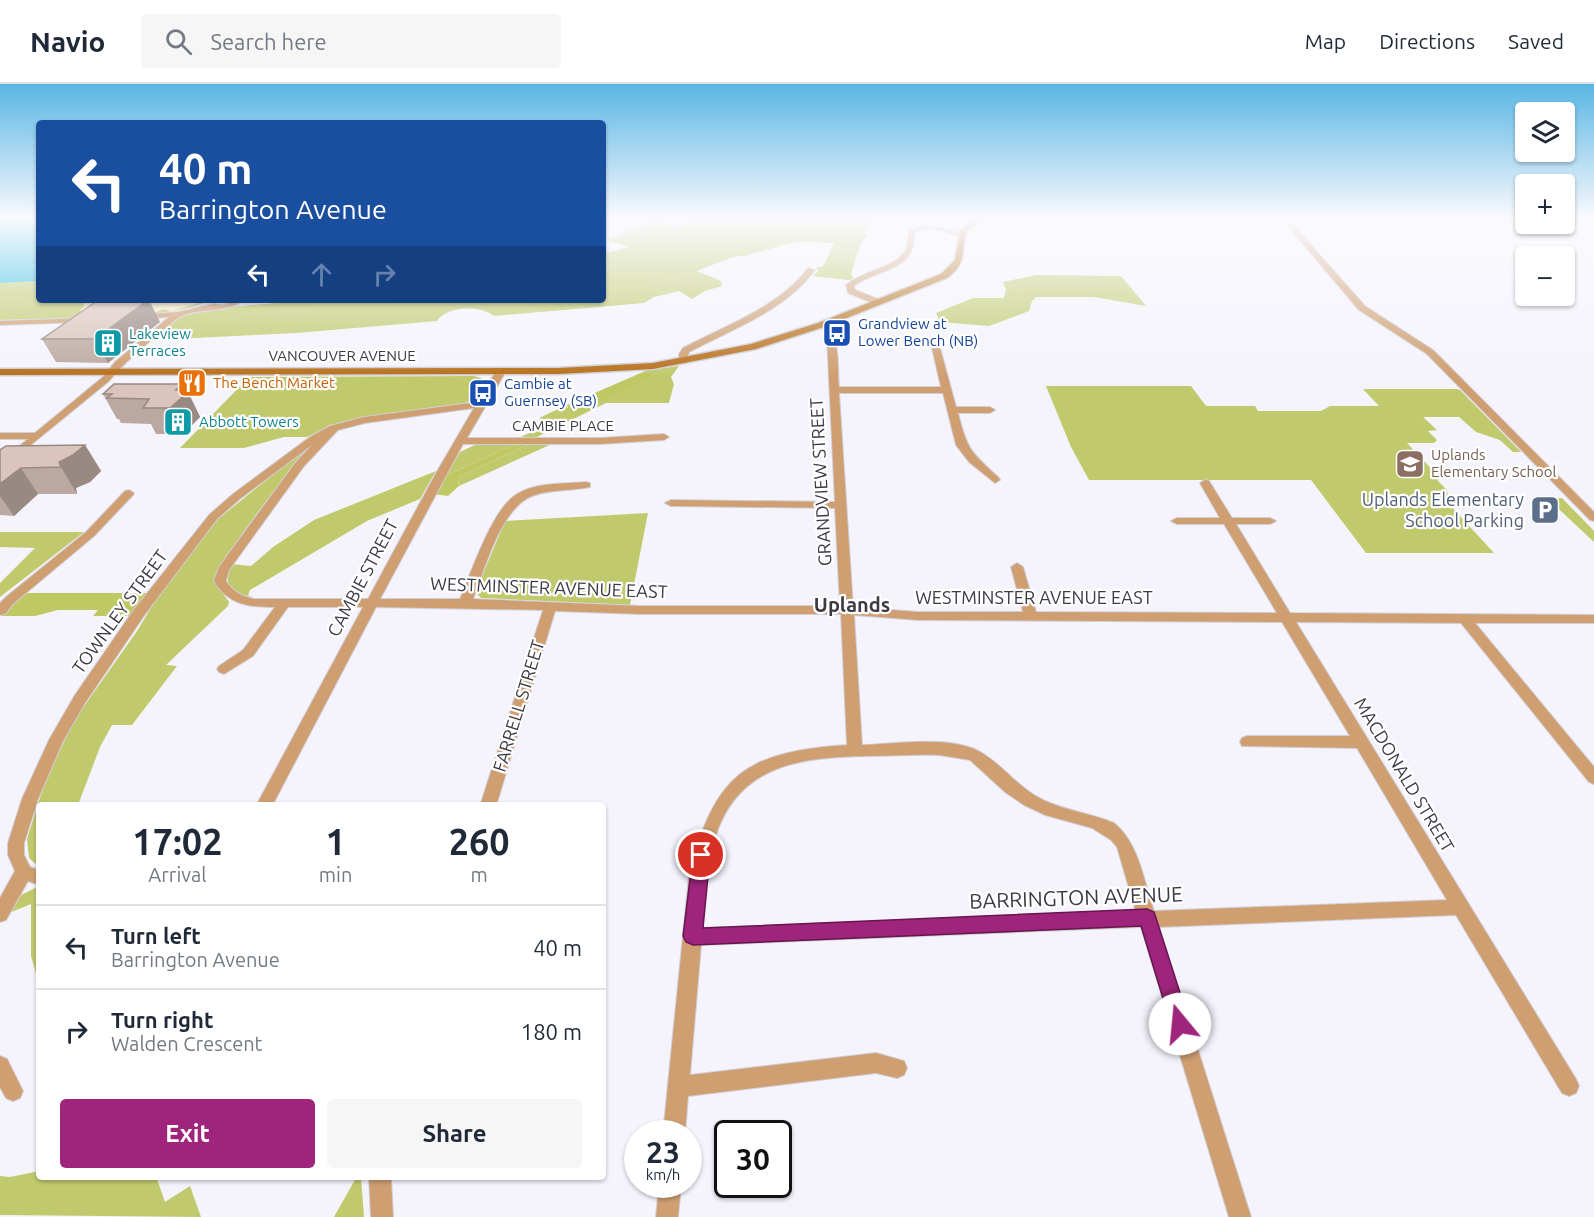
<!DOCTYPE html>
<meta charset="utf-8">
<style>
:root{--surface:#fff;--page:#f6f6f7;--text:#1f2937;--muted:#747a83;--line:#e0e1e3;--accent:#9f247b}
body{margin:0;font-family:Ubuntu,sans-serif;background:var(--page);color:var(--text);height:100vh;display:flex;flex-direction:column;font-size:22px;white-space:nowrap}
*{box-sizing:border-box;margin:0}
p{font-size:20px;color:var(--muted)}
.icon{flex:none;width:33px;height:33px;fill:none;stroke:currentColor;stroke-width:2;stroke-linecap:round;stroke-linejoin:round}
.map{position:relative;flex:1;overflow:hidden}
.panel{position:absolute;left:36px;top:718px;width:570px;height:378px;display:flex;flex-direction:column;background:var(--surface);border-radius:6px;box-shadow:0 2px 4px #0004}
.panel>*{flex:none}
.hud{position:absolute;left:36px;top:36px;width:570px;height:183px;border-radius:6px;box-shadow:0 2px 4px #0004;background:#1a4fa0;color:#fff;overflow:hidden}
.fabs{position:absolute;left:1515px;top:18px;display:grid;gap:12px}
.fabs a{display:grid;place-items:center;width:60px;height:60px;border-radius:6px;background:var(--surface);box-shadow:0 2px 4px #0004;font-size:30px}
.speed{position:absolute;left:624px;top:1036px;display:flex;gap:12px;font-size:30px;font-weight:700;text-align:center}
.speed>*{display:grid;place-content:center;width:78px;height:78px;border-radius:50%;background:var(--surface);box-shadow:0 2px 4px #0004;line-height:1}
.speed small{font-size:15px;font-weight:400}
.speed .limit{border:3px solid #111;border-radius:9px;background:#fff;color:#111}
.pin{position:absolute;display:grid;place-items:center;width:51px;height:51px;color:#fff;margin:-26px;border:3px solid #fff;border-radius:50%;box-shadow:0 2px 6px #0007}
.me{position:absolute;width:66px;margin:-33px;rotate:343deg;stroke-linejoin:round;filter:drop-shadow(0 0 4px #0008)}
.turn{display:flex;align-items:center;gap:21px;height:126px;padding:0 24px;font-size:27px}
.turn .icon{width:78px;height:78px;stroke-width:2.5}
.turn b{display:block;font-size:42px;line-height:51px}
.lanes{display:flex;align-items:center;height:57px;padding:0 24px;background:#0003;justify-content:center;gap:30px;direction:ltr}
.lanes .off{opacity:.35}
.eta{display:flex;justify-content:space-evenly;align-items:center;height:102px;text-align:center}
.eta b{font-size:36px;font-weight:600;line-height:42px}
.action{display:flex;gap:12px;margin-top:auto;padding:12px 24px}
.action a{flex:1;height:69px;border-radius:6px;background:var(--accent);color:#fff;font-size:24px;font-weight:600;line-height:69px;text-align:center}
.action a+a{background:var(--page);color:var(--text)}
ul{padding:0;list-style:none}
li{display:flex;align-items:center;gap:18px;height:84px;padding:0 24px;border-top:2px solid var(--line)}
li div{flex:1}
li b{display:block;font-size:22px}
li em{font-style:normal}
header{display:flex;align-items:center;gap:36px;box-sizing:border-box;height:84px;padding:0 30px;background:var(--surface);border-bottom:2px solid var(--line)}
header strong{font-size:28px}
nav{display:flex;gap:33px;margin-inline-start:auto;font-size:21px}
.search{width:420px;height:54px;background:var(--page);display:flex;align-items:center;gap:15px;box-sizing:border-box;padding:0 21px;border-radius:6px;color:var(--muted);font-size:22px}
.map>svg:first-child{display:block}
.green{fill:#c0ca6d}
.forest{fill:#bec963}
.sand{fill:#f6ecc6}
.water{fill:#23b9df}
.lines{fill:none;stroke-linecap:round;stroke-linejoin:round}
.street-casing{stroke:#d0cfd8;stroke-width:2}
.secondary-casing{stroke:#d0cfd8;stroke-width:3}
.street{fill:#cf9f71;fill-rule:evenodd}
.secondary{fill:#b97320;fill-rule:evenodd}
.wall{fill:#bba9a1}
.shaded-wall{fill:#998983}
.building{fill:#dac4bb;stroke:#998983;stroke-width:1.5}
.route{fill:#9f247b;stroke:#671750;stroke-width:1.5}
.labels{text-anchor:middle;stroke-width:4.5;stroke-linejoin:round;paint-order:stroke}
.far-transit-label{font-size:15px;fill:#164399;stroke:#fff;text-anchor:start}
.far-culture-label{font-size:15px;fill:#0d838f;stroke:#fff;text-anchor:start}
.far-street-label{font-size:15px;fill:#3c3a43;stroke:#fff}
.far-food-label{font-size:15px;fill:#c56008;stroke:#fff;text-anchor:start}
.far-education-label{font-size:15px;fill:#785e54;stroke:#fff;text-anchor:start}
.street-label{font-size:18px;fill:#3c3a43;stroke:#fff}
.service-label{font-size:18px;fill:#4e5e75;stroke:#fff;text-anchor:end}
.neighbourhood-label{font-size:20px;font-weight:bold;fill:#3c3a43;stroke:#fff}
.near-street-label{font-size:21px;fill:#3c3a43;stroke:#fff}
</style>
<header>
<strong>Navio</strong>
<div class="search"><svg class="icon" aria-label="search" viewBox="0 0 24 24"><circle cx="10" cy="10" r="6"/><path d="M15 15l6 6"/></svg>Search here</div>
<nav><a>Map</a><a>Directions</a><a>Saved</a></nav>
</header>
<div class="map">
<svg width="1594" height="1133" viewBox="0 0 1594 1133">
<rect width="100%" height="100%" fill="#f5f4fd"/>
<g class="green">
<path d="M691,134h184l-4,9 -4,1 -1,4 -3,2 5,1 -7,8 -10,30 2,5 -3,2 -37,-4 6,-5 -3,-3 8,-2 10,-23c-13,0 -29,-3 -43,0 -31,6 -65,14 -94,28l24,10 1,5 -17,5 -13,8 -13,-8 -25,6 -10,6 -150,13c-14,-11 -47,-10 -57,5l-141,12 -146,7 31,-24 54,-9 79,-7h289v-46l26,-7 -23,-7 49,-20 23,6z"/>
<polygon points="1036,191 1121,192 1146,222 1094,213 1036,213 1032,217 1029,227 989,242 940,238 936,229 973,214 1004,214 1006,206 1003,198"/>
<path d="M39,197v19h46l2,2 -4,3 72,7 10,-3 6,2 38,-11c-32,21 -166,18 -209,20v-37z"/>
<polygon points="679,282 671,293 674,300 669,319 606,319 535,354 519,354 551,338 539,334 567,321 567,324 653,291 643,288 647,286"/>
<polygon points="474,292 481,294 483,299 475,315 465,319 364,333 341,338 307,353 284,353 244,364 180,364 249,293"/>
<polygon points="1046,302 1191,302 1206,322 1255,322 1258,327 1321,327 1330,322 1379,322 1363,305 1456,305 1460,306 1521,368 1513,368 1500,356 1476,348 1459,333 1423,333 1437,346 1428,347 1437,356 1434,359 1407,359 1439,393 1438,397 1447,406 1449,420 1494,469 1366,469 1311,396 1089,396 1071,363"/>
<path d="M318,354c-19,22 -103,122 -102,146l13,18 -1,4 -62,59 11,1 -45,59h-20l-12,22 -22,58 -39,1v61l-10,-9 -2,-19 19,-61 29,-59 62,-88 21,-35 59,-76z"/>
<polygon points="479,359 518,359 445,392 460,368"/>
<polygon points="532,359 554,359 459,402 458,393"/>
<path d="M436,387l-16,28 -53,22 -117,69 -2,5 4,2c-24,-5 -28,-11 -21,-33l20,2 22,-19 41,-27z"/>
<polygon points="1562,414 1594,447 1594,458 1548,415"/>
<polygon points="648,429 630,521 481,514 478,511 477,504 505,437"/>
<polygon points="0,448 84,448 0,513 0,499 35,464 0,463"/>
<polygon points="39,802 39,900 31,872 31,820 9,829 21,811"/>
<polygon points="39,1087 39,1094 160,1094 157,1095 165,1118 190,1102 201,1133 0,1131 0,1092 10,1093"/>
<polygon points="356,1094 361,1094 364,1133 334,1133"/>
</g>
<g class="forest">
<polygon points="696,134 815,134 815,141 776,153 781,157 777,163 744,172 736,172 696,187 634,200 603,201 603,170 631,163"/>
<polygon points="827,175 853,184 851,189 853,194 850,196 813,192 819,187 816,184 823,182"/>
<path d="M314,216h130c-45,5 -89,3 -134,6 -41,3 -83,8 -123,15l-6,-5 24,-7z"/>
<polygon points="533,216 575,216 570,220 624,216 639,219 548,227 529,223"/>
<polygon points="643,288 652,290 653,293 577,328 569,327 567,321"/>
<polygon points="518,359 532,359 458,393 459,402 448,412 434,410 445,392"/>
<polygon points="24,509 148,509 129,532 93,532 98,526 58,526 35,532 1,532"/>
</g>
<polygon class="sand" points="134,216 208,216 170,227 165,225 155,228 80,227 87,218"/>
<polygon class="water" points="0,134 39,134 39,197 0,199"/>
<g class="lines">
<g class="street-casing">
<g id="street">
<polygon points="1281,134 1287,134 1365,222 1433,266 1594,428 1594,437 1590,436 1427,270 1359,226"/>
<path d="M923,142l20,2 22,7 -3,2c-15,-4 -32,-12 -48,-4 2,39 -36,35 -60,53l1,4 26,10v4h-6l-27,-11 -2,-8c15,-14 52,-17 60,-36 3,-6 1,-13 3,-18z"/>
<path d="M808,184l7,2c-30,41 -83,59 -126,82l-3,11h-6l-1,-9 4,-6c43,-23 95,-40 125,-80z"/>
<path d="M234,216h8c-9,13 -44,8 -61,16 -6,3 -12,10 -18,14 -19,17 -38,31 -54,51l-109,89v-8l28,-23h-28v-6h35l68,-56 12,-15 54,-45 -29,2 -4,-2 1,-2 41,-3 35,-8 11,1z"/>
<polygon points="88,234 88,238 85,238 0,241 0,237"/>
<path d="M818,239c24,-1 19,47 21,64h102l-9,-39 4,-3 4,3 16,59h34l5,3 -5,3h-32c9,37 13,39 41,65l1,2 -5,3 -26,-21 -13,-17 -13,-52h-104l14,214 65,5h105l-12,-45 6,-4 6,4 13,45 241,1 -53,-89h-47l-6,-3 6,-3h43l-20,-35 5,-3 4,1 23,37h38l6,3 -6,3h-34l54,89 304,2v8h-119l119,144v17l-5,-2 -128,-159 -165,-1 280,457 3,7 -3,7 -7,3 -7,-3 -106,-178 -297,12 92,290h-22l-88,-290 -440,18 -11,130 186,-22 28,8 3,7 -3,7 -7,3 -21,-5 -188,23 -3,38h-22l26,-258c25,-101 55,-124 158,-131l-6,-131h-201l-85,-3 -59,195h-16l63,-196 -167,-3 -104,199h-16l107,-199h-75l-35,49 -29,18 -5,-2 -2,-3 2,-3 24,-16 32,-43c-26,0 -47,-2 -61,-26l5,-14 77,-105 16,-17 -71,53 -24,21 -74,98 -58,86 -22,38 -25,58 -14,44v12l6,12 9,3v15l-11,-4 -22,39 -6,2v-24l15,-27 -7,-16v-12l14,-44 27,-59 26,-45 58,-84 76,-96 24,-21 77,-57 20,-11 34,-9 114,-15 18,-31 5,-3 5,3 -39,67h133l64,-4 5,3 -5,3 -64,4h-137l-83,155h80c12,-28 32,-90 57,-105 20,-12 48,-10 69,-12l4,1v4c-18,4 -37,2 -55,8 -34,10 -50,74 -62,104l167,7h200l-5,-98 -164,-2 -6,-3 6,-3 164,2 -8,-164 -3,-8 -7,-5zM474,324l-39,67 -67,124h-114c-12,-3 -21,-7 -28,-18l3,-11 75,-104 34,-36 27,-7zM854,531l64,5 364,2 68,114h-103l-5,2 -2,4 2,4 115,2 90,152 -293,11c-10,-29 -15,-68 -40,-88 -23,-10 -48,-12 -71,-23 -23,-11 -37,-31 -58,-45 -28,-21 -89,-11 -123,-10zM939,671l31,5 35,32 19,13 21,10 47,13 19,12 6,7 19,65 -434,16c3,-30 5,-60 13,-90 23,-75 88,-81 156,-82 22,0 45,-2 68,-1z"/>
<polygon points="129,406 134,409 133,411 94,452 14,519 5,530 0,531 0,519 6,513 86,448 125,407"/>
<polygon points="0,972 7,975 23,1007 20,1014 13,1017 6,1014 0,1003"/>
<polygon points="369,1094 391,1094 393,1133 371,1133"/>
<polygon points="659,1101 681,1101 678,1133 656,1133"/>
</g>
</g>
<g class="secondary-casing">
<path id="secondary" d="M978,134h8l-19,13c-7,21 1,32 -20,47l-123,49 -68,22 -103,20 -95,5 -558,1v-6l558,-1 95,-5 98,-19 67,-21 123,-49 14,-14 5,-30z"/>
</g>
<use href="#street" class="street"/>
<use href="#secondary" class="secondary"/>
</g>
<g class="wall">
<polygon points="160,238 108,279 56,278 42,255"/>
<polygon points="187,306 200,333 183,350 156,350 151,340 121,339 119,335 117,335 103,310"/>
<polygon points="85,361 101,387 90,398 76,404 77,410 38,410 14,432 0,431 0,366"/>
</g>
<g class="shaded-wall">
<polygon points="148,216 149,216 160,238 108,279 95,255"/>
<polygon points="182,300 185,307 187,306 200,333 183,350 170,324 176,306"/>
<polygon points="85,361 101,387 90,398 76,404 77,410 61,383 59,378"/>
<polygon points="21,384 38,410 14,432 0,412 0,400"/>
</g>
<g class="building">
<polygon points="119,216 148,216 95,255 42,255 97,217"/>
<polygon points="114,300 182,300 176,306 187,306 185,308 188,308 170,324 143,324 149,315 107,314 112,310 103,310"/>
<polygon points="85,361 73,371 59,378 61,383 21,384 0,400 0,366 6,362"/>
</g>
<linearGradient id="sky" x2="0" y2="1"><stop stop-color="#59b6e4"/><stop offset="0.46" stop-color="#fafafe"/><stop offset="1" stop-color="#fafafe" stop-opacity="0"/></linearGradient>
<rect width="1594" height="292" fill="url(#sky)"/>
<polygon class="route" points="701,764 707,766 710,771 703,844 1147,825 1154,828 1156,834 1190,940 1187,947 1180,950 1173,947 1141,842 693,861 686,858 683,852 693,771 695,766"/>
<defs>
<g id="bus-square" transform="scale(1.5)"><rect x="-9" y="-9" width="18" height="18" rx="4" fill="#1a4fb4" stroke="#fff"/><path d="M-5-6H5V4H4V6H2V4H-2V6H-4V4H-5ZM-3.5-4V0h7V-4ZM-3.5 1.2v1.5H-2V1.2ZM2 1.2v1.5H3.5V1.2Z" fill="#fff"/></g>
<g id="building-square" transform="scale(1.5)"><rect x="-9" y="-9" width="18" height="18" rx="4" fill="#0f9aa8" stroke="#fff"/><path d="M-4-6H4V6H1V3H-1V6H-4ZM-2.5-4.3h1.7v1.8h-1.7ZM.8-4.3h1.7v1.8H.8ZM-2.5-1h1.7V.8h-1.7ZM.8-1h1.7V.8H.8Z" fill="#fff"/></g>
<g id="restaurant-square" transform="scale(1.5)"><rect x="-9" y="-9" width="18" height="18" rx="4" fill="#e8710a" stroke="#fff"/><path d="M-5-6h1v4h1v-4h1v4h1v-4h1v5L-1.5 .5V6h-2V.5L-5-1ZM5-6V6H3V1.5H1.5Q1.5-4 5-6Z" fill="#fff"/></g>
<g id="school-square" transform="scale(1.5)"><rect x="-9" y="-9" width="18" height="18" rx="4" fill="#8d6e63" stroke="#fff"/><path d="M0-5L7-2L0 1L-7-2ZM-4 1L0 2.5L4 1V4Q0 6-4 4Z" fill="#fff"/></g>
<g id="parking-square" transform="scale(1.5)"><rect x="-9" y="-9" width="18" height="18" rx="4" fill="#5c6f8a" stroke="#fff"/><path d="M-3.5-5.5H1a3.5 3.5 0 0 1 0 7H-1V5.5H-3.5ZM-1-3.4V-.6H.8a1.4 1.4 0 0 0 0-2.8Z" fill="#fff"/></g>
</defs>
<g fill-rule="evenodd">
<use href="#bus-square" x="837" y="249"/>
<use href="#building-square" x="108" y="259"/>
<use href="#restaurant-square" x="192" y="299"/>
<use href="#bus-square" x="483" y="309"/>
<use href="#building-square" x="178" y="338"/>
<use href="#school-square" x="1410" y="380"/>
<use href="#parking-square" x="1545" y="426"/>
</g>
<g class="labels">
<g class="far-transit-label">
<text x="858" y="245">Grandview at<tspan x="858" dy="17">Lower Bench (NB)</tspan></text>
<text x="504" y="305">Cambie at<tspan x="504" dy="17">Guernsey (SB)</tspan></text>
</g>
<g class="far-culture-label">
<text x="129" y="255">Lakeview<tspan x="129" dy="17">Terraces</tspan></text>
<text x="199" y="343">Abbott Towers</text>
</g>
<g class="far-street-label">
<text x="342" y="277">VANCOUVER AVENUE</text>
<text x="563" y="347">CAMBIE PLACE</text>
</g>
<g class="far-food-label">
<text x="213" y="304">The Bench Market</text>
</g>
<g class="far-education-label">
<text x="1431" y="376">Uplands<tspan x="1431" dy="17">Elementary School</tspan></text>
</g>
<g class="street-label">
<text transform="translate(821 398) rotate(-93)" y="6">GRANDVIEW STREET</text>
<text transform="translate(363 494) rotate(-62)" y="6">CAMBIE STREET</text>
<text transform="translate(549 504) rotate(2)" y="6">WESTMINSTER AVENUE EAST</text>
<text x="1034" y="520">WESTMINSTER AVENUE EAST</text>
<text transform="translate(120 528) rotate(-54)" y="6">TOWNLEY STREET</text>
<text transform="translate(519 622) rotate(-73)" y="6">FARRELL STREET</text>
<text transform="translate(1404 691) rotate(59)" y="6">MACDONALD STREET</text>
</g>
<g class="service-label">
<text x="1524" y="422">Uplands Elementary<tspan x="1524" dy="21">School Parking</tspan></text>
</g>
<g class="neighbourhood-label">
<text x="852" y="528">Uplands</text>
</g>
<g class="near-street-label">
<text transform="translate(1076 814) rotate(-2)" y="7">BARRINGTON AVENUE</text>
</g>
</g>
</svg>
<div class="fabs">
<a><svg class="icon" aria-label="layers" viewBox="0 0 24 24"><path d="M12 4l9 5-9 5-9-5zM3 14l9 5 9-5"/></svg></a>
<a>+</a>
<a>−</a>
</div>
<div class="speed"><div>23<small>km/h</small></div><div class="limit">30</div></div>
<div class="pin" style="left:701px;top:771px;background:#d93025"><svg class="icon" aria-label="arrive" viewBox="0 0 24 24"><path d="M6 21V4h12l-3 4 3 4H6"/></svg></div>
<svg class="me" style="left:1180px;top:940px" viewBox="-20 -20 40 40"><circle r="19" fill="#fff"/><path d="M0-13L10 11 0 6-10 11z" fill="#9f247b"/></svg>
<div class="hud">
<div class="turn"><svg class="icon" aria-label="left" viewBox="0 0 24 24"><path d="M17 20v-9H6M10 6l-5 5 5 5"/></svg><div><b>40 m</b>Barrington Avenue</div></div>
<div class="lanes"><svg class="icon" aria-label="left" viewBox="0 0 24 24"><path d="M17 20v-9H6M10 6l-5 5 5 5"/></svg><svg class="icon off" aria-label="ahead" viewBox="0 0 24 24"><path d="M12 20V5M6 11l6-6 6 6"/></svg><svg class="icon off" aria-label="right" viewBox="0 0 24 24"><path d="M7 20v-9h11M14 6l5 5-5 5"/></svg></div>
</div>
<section class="panel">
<div class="eta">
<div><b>17:02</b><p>Arrival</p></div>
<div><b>1</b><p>min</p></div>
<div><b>260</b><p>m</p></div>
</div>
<ul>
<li><svg class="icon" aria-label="left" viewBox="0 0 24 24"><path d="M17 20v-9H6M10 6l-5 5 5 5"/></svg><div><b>Turn left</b><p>Barrington Avenue</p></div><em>40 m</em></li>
<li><svg class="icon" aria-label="right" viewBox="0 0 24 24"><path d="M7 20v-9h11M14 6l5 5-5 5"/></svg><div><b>Turn right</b><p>Walden Crescent</p></div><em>180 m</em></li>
</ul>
<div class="action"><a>Exit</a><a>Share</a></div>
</section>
</div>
